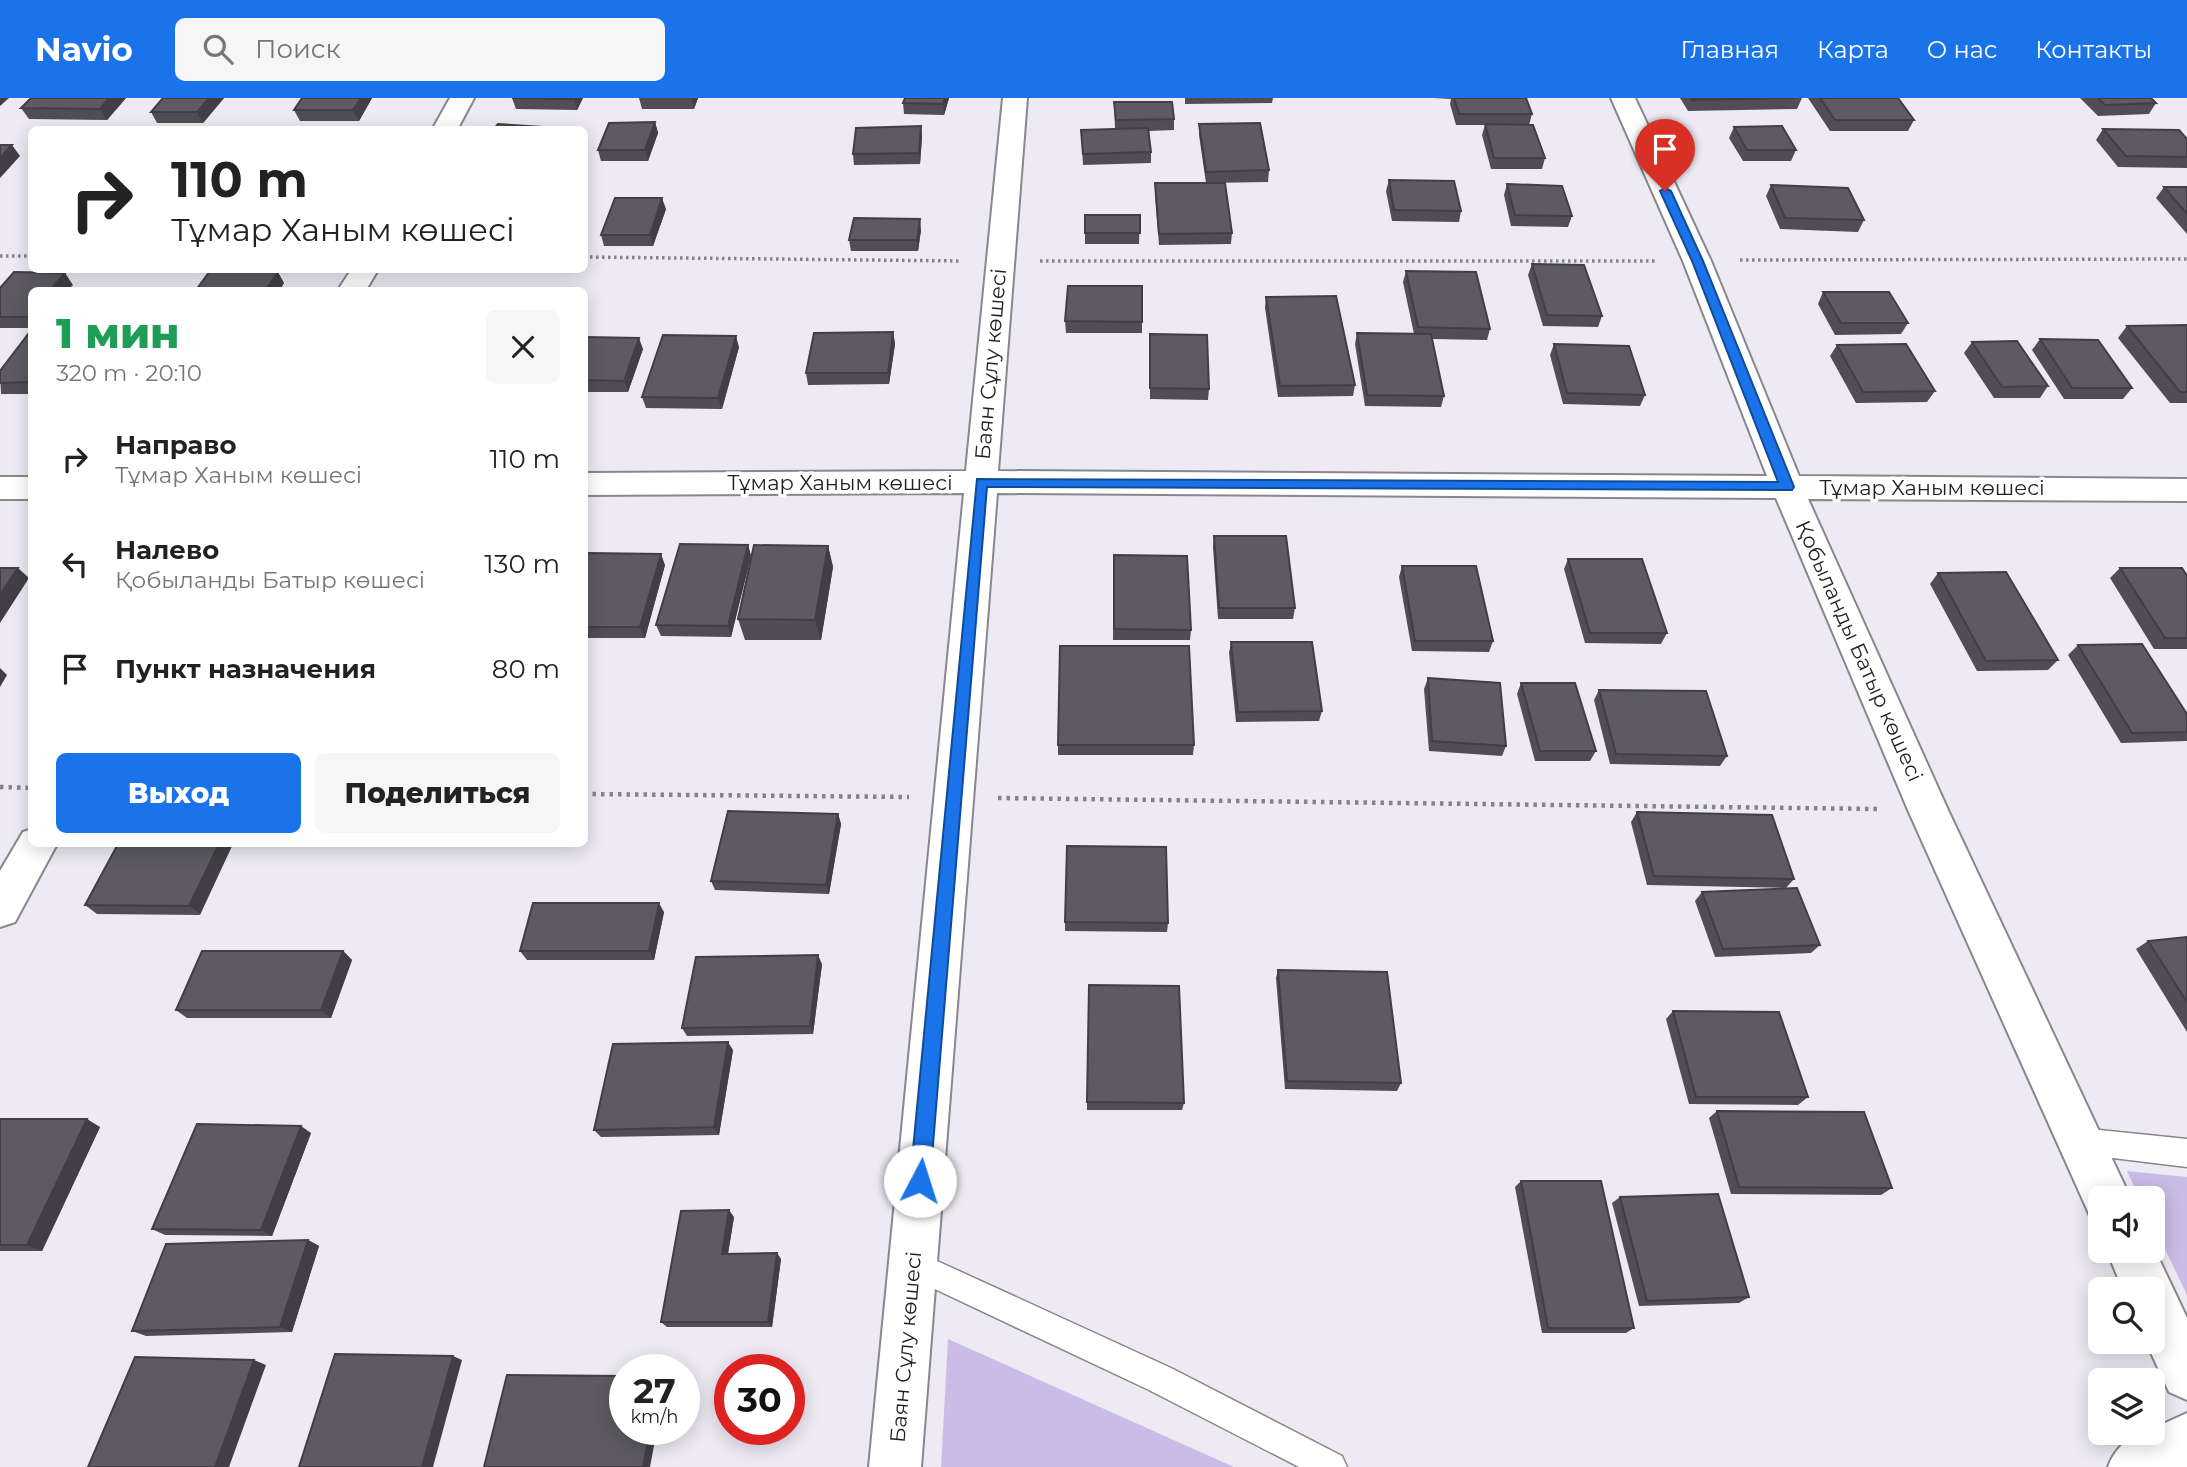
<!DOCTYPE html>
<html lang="ru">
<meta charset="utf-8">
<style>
:root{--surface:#fff;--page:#f6f6f6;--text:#222;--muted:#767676;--accent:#1a73e8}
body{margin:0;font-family:Montserrat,sans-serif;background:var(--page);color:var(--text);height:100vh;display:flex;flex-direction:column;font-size:26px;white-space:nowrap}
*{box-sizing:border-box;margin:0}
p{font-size:23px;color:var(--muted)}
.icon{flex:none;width:38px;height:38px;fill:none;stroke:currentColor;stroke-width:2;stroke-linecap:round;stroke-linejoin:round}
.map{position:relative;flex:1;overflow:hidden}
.sheet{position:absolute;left:28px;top:189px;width:560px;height:560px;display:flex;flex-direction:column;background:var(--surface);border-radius:10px;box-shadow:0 4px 18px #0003}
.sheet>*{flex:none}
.hud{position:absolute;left:28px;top:28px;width:560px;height:147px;border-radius:10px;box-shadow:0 4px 18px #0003;background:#fff;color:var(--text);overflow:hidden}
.buttons{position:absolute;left:2088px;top:1088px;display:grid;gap:14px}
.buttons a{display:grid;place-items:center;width:77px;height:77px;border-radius:10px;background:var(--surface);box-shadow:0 4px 18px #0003;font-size:35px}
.speed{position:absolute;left:609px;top:1256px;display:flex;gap:14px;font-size:35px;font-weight:700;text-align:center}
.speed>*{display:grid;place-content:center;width:91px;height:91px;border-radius:50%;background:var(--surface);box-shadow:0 4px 18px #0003;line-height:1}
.speed small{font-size:18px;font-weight:400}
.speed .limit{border:10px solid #d22;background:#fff;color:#111}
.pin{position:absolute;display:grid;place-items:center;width:60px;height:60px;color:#fff;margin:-72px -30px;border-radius:50% 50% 50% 0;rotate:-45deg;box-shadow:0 0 7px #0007}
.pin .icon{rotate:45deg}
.me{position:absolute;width:77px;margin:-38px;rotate:5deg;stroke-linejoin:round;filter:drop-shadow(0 0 5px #0008)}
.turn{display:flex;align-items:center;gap:24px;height:147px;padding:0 28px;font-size:32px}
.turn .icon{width:91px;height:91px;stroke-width:2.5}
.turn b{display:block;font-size:49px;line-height:60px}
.round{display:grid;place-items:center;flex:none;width:74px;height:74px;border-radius:10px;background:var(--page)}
.headline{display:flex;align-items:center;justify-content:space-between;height:119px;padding:0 28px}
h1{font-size:42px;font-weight:800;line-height:52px;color:#1e9e55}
.button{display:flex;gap:14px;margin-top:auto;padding:14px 28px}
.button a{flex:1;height:80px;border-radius:10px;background:var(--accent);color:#fff;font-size:28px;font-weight:800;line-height:80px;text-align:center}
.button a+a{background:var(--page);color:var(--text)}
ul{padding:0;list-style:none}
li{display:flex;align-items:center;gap:21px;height:105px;padding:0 28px}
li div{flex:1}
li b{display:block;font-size:26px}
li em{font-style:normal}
header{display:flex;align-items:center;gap:42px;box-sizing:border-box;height:98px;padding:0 35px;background:var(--accent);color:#fff}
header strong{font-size:33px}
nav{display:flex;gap:38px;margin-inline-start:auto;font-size:24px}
.search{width:490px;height:63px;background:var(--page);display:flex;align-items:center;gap:18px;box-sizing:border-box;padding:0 24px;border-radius:10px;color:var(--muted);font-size:26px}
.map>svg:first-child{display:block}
.green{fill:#cbbce7}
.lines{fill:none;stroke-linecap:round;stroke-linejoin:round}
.lane-casing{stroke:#88868e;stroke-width:3}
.street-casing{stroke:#88868e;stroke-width:4}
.path-far1{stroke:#858389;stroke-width:3.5;stroke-dasharray:2.5 3.5;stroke-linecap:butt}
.path{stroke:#858389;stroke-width:4.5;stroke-dasharray:3.5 5;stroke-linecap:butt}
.lane{fill:#fff;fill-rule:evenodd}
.street{fill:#fff;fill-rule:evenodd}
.wall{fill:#504d54}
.shaded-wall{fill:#413f45}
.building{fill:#5d5a62;stroke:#413f45;stroke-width:2}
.route{fill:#1a73e8;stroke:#114b97;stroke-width:2}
.labels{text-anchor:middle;stroke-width:7;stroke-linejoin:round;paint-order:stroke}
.street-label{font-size:21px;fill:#201f22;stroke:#fff}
</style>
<header>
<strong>Navio</strong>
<div class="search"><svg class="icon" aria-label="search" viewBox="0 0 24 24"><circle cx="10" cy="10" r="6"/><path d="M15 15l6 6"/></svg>Поиск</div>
<nav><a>Главная</a><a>Карта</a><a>О нас</a><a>Контакты</a></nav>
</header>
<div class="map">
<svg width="2187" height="1369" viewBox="0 0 2187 1369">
<rect width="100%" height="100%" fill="#edeaf3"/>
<g class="green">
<polygon points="2127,1073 2187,1079 2187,1197 2153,1126 2152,1101 2140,1101"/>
<polygon points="948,1241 1234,1369 941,1369"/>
</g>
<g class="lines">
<g class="lane-casing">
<g id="lane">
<polygon points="2080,1030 2187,1041 2187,1069 2080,1056 2070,1052 2066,1043 2070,1034"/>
<polygon points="913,1152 1171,1270 1342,1358 1347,1369 1299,1369 1149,1292 903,1176 899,1166 903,1156"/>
</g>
</g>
<g class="street-casing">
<g id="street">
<polygon points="450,0 474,0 457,32 432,32"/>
<polygon points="1003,0 1027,0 998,373 1767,378 1683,163 1611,0 1635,0 1711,163 1799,378 2187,381 2187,403 1808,401 1948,712 2131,1101 2100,1101 2100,1122 2090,1118 1908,712 1776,400 997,395 921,1369 869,1369 964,395 584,397 584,375 966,373"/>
<polygon points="351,172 378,172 366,192 338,192"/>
<rect x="0" y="379" width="32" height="22"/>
<polygon points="32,731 32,746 57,746 15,824 0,829 0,773 23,734"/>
<polygon points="2152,1146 2187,1220 2187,1302 2169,1294 2146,1244 2152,1244 2152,1192 2123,1192 2107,1153 2152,1153"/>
<path d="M2187,1315v54h-79c7,-19 22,-34 44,-34v-4z"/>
</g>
</g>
<g class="path-far1">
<polyline points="0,158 32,158"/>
<polyline points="584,159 962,163"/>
<polyline points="1740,162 2187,161"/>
<polyline points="1040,163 1655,163"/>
</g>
<g class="path">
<polyline points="0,689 32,690"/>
<polyline points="584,696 909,699"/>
<polyline points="998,700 1878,711"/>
</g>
<use href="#lane" class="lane"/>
<use href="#street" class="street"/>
</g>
<g class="wall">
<polygon points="31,0 126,0 107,22 29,21 21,10"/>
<polygon points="224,0 203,25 157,25 151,14"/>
<polygon points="302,0 372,0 359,23 300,23 294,12"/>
<polygon points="512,0 583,0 577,12 516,11"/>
<polygon points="639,0 698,0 694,11 642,11"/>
<polygon points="905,0 949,0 944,17 904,16 903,5"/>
<polygon points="1185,0 1273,0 1272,5 1185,6"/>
<polygon points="1434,0 1526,0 1532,16 1529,27 1545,60 1542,71 1491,71 1482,37 1485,27 1456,27 1450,6 1451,1"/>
<polygon points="1680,0 1802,0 1797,11 1688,13"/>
<polygon points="1808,0 1898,0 1914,22 1908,33 1830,33"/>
<polygon points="2080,0 2151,0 2156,5 2149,16 2098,18"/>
<polygon points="1114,4 1174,21 1174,32 1149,33 1151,54 1151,65 1083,67 1081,32 1115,31"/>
<polygon points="655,24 658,35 648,63 601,63 598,52"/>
<polygon points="1199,26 1269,72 1268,84 1206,85 1199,37"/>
<polygon points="921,28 922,39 920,66 854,67 853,56"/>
<polygon points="1734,29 1796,52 1791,63 1743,63 1729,40"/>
<polygon points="2103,31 2187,41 2187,70 2118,69 2096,42"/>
<polygon points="1389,82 1461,113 1459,124 1392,123 1386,93"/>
<polygon points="1155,85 1232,135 1231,146 1159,147 1155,97"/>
<polygon points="1507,86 1572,118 1568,129 1511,128 1504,97"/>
<polygon points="1771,87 1864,122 1858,134 1780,131 1766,98"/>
<polygon points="2164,89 2187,89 2187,136 2156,100"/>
<polygon points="666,111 653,148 604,148 601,137"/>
<polygon points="1085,117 1140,117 1139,146 1085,146"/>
<polygon points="921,132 918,153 851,153 849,142"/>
<polygon points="1532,166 1602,218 1598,229 1543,228 1528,177"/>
<polygon points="1406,173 1490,231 1487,242 1432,241 1444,298 1441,309 1365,308 1355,246 1357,235 1414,236 1403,184"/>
<polygon points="73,187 32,192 32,230 0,230 0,190"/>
<polygon points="1142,188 1142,235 1066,235 1065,223"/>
<polygon points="1823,194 1908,225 1901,236 1835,237 1818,206"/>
<polygon points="1266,199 1355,287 1353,298 1278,299 1265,210"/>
<polygon points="2187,227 2187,305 2170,305 2118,240 2127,228"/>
<polygon points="32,231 32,296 1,296 0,273"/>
<polygon points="893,234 895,246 889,286 808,287 806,275"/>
<polygon points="584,239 643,251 628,294 584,294"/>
<polygon points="2040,241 2132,290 2123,301 2064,301 2032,252"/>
<polygon points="1972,244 2048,288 2040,300 1994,300 1964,255"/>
<polygon points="1554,246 1645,297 1640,308 1563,306 1550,257"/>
<polygon points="1150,247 1209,291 1208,302 1150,301"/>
<polygon points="1837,247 1935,293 1927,304 1856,305 1830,258"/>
<polygon points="739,249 722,311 646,310 642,299"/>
<polygon points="1214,438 1295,510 1293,521 1218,521 1213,449"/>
<polygon points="748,447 751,458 731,539 661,538 656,527"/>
<polygon points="828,448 833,469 821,542 745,542 738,521"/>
<polygon points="1114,457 1191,532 1190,542 1113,542"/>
<polygon points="1568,461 1667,535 1661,546 1585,545 1564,471"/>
<polygon points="584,465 665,467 645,540 584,540"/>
<polygon points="1402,468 1493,543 1489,554 1412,553 1399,479"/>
<polygon points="2120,470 2187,478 2187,551 2154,551 2110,480"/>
<polygon points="1938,475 2058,562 2048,572 1977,573 1930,486"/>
<polygon points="1231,544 1322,613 1319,623 1236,624 1229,555"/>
<polygon points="2078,547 2187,616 2187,643 2121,645 2068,557"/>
<polygon points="1428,580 1506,648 1502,658 1429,653 1424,591"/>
<polygon points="1521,585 1596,653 1590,663 1535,663 1517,596"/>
<polygon points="1599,592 1727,658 1720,668 1610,666 1594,602"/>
<polygon points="1058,647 1194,647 1193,657 1058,657"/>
<polygon points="1637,714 1794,781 1786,790 1647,787 1631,724"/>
<polygon points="838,716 841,726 829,796 715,792 711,783"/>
<polygon points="118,746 200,817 97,816 85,807"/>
<polygon points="1702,794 1820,847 1811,855 1715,859 1695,803"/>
<polygon points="664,814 654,862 527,862 520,853"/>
<polygon points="1065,824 1168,825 1167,834 1065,833"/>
<polygon points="2187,839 2187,934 2136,851 2148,843"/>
<polygon points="343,853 352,862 331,920 187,920 176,912"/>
<polygon points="822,866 813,936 687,938 682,930"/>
<polygon points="1278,872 1401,985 1397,993 1285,991 1276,880"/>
<polygon points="1673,913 1808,999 1798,1007 1689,1006 1666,921"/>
<polygon points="733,952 719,1037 601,1039 594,1032"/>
<polygon points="1087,1004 1184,1005 1182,1012 1087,1012"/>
<polygon points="1717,1013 1892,1090 1881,1097 1731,1096 1709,1020"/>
<polygon points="0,1021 100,1029 42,1153 0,1153"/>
<polygon points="311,1035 272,1138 165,1137 152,1131"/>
<polygon points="1521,1083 1634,1230 1626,1235 1542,1235 1515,1089"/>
<polygon points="1620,1099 1749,1199 1739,1205 1639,1208 1612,1105"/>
<polygon points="734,1119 728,1156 781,1161 772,1229 667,1229 661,1224"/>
<polygon points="308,1142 319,1148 292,1234 146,1238 132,1233"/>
</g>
<g class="shaded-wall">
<polygon points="0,0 9,0 0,8"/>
<polygon points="109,0 126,0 107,22 100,11"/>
<polygon points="209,0 224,0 203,25 197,14"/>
<polygon points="361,0 372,0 359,23 353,12"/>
<polygon points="574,0 583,0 577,12 574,1"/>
<polygon points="691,0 698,0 694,11"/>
<polygon points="945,0 949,0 944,17 943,6"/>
<polygon points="655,24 658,35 648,63 645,52"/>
<polygon points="921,28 922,39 920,66 919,55"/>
<polygon points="12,47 20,58 0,80 0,60"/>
<polygon points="662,100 666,111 653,148 650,137"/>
<polygon points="920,121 921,132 918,153 917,142"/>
<polygon points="278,174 284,185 280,192 266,192"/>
<polygon points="65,175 73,187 68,192 50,192"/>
<polygon points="893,234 895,246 889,286 888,275"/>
<polygon points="736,238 739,249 722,311 718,300"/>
<polygon points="639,240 643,251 628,294 624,283"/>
<polygon points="748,447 751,458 731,539 728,528"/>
<polygon points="828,448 833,469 821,542 815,522"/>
<polygon points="661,456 665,467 645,540 640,529"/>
<polygon points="18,470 29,480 0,525 0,497"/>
<polygon points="0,570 7,577 0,589"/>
<polygon points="838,716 841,726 829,796 826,787"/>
<polygon points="219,746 233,746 200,817 189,808"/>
<polygon points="659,805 664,814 654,862 649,853"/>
<polygon points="343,853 352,862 331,920 321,912"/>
<polygon points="818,857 822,866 813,936 810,928"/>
<polygon points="728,944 733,952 719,1037 714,1029"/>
<polygon points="87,1021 100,1029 42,1153 27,1147"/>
<polygon points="301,1028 311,1035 272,1138 261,1132"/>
<polygon points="729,1112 734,1119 727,1161 722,1156"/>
<polygon points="308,1142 319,1148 292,1234 280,1229"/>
<polygon points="777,1155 781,1161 772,1229 768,1224"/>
<polygon points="453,1258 462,1262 433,1369 422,1369"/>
<polygon points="254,1262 266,1267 229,1369 215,1369"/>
<polygon points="650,1332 657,1332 650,1369 643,1369"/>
</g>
<g class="building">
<polygon points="31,0 109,0 100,11 21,10"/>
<polygon points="163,0 209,0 197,14 151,14"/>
<polygon points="302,0 361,0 353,12 294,12"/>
<polygon points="512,0 574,0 574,1"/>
<polygon points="905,0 945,0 943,6 903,5"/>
<polygon points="1454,0 1526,0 1532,16 1459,16"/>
<polygon points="1691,0 1795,0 1692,2"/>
<polygon points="1820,0 1898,0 1914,22 1835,22"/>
<polygon points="2098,0 2151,0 2156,5 2105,7"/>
<polygon points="1114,4 1172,4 1174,21 1116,22"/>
<polygon points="655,24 645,52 598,52 609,25"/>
<polygon points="1260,25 1269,72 1206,74 1199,26"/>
<polygon points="498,26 557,30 556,32 493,32"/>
<polygon points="1485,26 1533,27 1545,60 1494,60"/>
<polygon points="921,28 919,55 853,56 856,30"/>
<polygon points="1782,28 1796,52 1747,52 1734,29"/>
<polygon points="1148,30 1151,54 1083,56 1081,32"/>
<polygon points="2103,31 2179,32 2187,41 2187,59 2126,58"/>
<polygon points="0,47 12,47 0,60"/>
<polygon points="1389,82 1454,83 1461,113 1394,112"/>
<polygon points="1155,85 1225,85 1232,135 1159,136"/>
<polygon points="1507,86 1562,88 1572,118 1515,117"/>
<polygon points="1771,87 1848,90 1864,122 1785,120"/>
<polygon points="2164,89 2187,89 2187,116"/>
<polygon points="615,100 662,100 650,137 601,137"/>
<rect x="1085" y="117" width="55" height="18"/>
<polygon points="854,120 920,121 917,142 849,142"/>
<polygon points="1532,166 1584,167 1602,218 1547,217"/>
<polygon points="210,173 278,174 266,192 196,192"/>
<polygon points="1406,173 1476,174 1490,231 1418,229"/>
<polygon points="14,174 65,175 50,192 32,192 32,215 28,219 0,219 0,190"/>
<polygon points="1068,188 1142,188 1142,224 1065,223"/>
<polygon points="1823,194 1889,194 1908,225 1841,225"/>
<polygon points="1336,198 1355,287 1280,288 1266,199"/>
<polygon points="2187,227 2187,294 2180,294 2127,228"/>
<polygon points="32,231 32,284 0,285 0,273"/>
<polygon points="893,234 888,275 806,275 814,235"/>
<polygon points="1357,235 1431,236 1444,298 1367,297"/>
<polygon points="1150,236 1207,237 1209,291 1150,290"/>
<polygon points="663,237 736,238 718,300 642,299"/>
<polygon points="584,239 639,240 624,283 584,282"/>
<polygon points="2040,241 2098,242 2132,290 2072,290"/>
<polygon points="2017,243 2048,288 2002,289 1972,244"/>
<polygon points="1554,246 1629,248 1645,297 1567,295"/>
<polygon points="1906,246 1935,293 1863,294 1837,247"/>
<polygon points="1214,438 1286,438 1295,510 1219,510"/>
<polygon points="680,446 748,447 728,528 656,527"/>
<polygon points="754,447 828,448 815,522 738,521"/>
<polygon points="588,455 661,456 640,529 584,529 584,465"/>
<polygon points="1114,457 1187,458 1191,532 1114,531"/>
<polygon points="1568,461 1642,461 1667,535 1590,535"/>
<polygon points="1402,468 1476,468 1493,543 1415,543"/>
<polygon points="0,470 18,470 0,497"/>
<polygon points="2120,470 2182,470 2187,478 2187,540 2165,540"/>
<polygon points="2006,474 2058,562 1986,563 1938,475"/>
<polygon points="1231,544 1312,544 1322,613 1238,614"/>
<polygon points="2142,546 2187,616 2187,634 2132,635 2078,547"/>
<polygon points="1060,548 1189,548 1194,647 1058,647"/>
<polygon points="1428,580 1500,585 1506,648 1432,643"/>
<polygon points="1521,585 1575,585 1596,653 1540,653"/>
<polygon points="1599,592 1706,593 1727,658 1616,656"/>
<polygon points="728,713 838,716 826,787 711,783"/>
<polygon points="1637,714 1772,717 1794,781 1654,778"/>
<polygon points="118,746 219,746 189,808 85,807"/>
<polygon points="1067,748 1166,749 1168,825 1065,824"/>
<polygon points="1797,790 1820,847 1723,851 1702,794"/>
<polygon points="533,805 659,805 649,853 520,853"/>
<polygon points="2187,839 2187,904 2148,843"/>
<polygon points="202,853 343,853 321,912 176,912"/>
<polygon points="818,857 810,928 682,930 696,859"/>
<polygon points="1278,872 1387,874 1401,985 1287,983"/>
<polygon points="1089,887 1179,888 1184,1005 1087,1004"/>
<polygon points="1673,913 1779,914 1808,999 1696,999"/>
<polygon points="728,944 714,1029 594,1032 613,946"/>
<polygon points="1717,1013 1864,1014 1892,1090 1739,1089"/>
<polygon points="0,1021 87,1021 27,1147 0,1147"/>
<polygon points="197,1026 301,1028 261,1132 152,1131"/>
<polygon points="1521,1083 1601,1083 1634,1230 1548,1230"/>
<polygon points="1718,1096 1749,1199 1647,1203 1620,1099"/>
<polygon points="729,1112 722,1156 777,1155 768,1224 661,1224 681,1113"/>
<polygon points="308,1142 280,1229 132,1233 166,1146"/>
<polygon points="335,1256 453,1258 422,1369 299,1369"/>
<polygon points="135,1259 254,1262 215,1369 88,1369"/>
<polygon points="507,1277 625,1278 625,1332 650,1332 643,1369 484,1369"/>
</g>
<polygon class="route" points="1665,90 1671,93 1703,163 1794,389 1792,392 987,389 930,1083 927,1090 920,1093 913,1090 910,1083 977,381 1778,384 1692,163 1660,93"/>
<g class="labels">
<g class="street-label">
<text transform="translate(991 266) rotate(-85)" y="7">Баян Сұлу көшесі</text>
<text x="840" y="392">Тұмар Ханым көшесі</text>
<text x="1932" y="397">Тұмар Ханым көшесі</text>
<text transform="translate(1859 553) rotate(66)" y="7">Қобыланды Батыр көшесі</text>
<text transform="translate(906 1249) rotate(-85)" y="7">Баян Сұлу көшесі</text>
</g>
</g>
</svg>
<div class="buttons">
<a><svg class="icon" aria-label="sound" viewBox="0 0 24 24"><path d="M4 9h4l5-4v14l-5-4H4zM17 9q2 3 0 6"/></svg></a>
<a><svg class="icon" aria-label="search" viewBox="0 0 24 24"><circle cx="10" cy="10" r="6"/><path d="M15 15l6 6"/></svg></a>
<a><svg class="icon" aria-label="layers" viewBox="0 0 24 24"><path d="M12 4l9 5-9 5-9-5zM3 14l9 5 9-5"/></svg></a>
</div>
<div class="speed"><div>27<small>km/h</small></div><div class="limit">30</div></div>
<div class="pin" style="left:1665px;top:93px;background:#d93025"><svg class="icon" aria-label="arrive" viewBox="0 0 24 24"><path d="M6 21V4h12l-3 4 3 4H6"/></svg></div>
<svg class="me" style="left:920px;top:1083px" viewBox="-20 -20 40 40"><circle r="19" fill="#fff"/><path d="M0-13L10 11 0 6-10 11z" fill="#1a73e8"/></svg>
<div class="hud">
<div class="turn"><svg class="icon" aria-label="right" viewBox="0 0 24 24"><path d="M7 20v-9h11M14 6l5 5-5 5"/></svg><div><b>110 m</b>Тұмар Ханым көшесі</div></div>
</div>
<section class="sheet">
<div class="headline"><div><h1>1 мин</h1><p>320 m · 20:10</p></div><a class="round"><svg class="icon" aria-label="close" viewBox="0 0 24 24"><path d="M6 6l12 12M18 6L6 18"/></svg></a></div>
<ul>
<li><svg class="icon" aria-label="right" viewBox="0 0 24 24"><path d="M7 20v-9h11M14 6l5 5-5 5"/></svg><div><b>Направо</b><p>Тұмар Ханым көшесі</p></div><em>110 m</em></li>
<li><svg class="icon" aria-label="left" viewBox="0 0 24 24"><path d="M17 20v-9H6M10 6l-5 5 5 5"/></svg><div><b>Налево</b><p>Қобыланды Батыр көшесі</p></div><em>130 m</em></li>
<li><svg class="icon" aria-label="arrive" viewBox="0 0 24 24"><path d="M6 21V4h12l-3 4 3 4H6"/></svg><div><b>Пункт назначения</b></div><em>80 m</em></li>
</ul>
<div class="button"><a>Выход</a><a>Поделиться</a></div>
</section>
</div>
